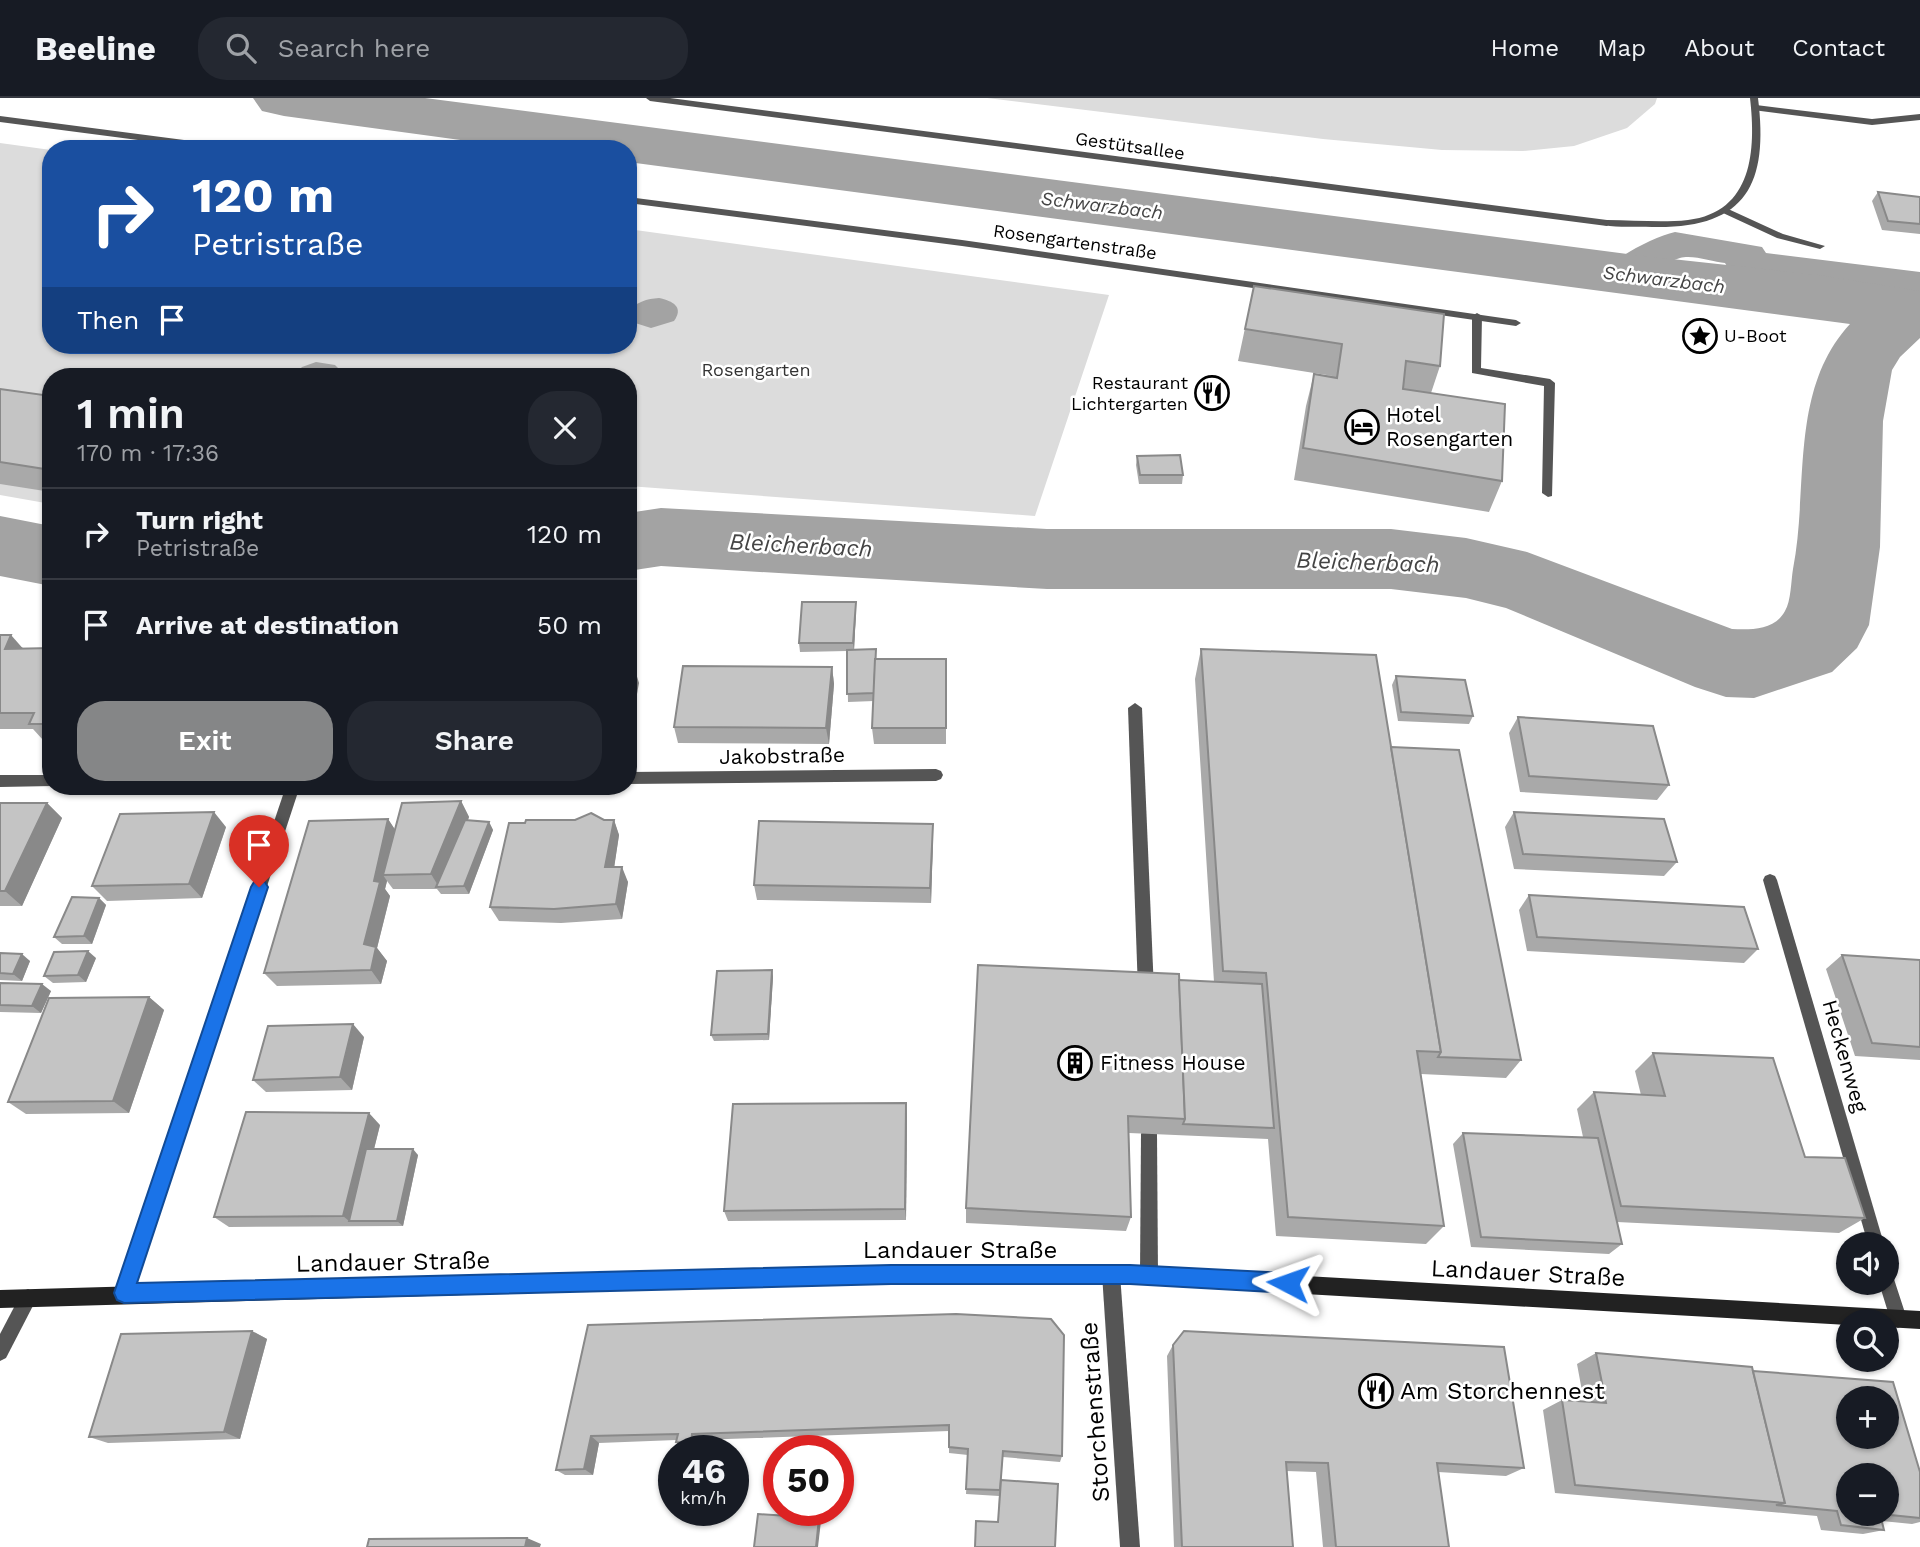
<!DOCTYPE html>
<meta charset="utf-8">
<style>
:root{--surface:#171b24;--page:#242831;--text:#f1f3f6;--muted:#9ea1a6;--line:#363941;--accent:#858687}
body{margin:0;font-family:"Work Sans",sans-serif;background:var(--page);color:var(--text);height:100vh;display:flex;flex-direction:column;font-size:26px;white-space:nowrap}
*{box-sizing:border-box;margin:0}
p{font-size:23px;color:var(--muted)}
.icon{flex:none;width:38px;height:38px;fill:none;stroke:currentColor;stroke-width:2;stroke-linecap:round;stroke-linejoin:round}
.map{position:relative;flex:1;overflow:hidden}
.side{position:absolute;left:42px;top:270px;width:595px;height:427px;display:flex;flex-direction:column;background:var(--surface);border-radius:28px;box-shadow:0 2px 5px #0004}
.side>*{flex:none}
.banner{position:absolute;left:42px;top:42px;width:595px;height:214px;border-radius:28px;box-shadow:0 2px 5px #0004;background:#1a4fa0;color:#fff;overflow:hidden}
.fabs{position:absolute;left:1836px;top:1134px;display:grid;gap:14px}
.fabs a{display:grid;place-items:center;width:63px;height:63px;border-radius:50%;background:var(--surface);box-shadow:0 2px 5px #0004;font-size:35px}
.speed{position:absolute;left:658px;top:1337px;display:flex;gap:14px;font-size:35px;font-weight:700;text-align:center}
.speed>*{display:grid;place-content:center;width:91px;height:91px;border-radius:50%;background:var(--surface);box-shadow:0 2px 5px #0004;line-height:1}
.speed small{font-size:18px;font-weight:400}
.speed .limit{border:10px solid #d22;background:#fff;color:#111}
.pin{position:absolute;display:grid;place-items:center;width:60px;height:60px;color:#fff;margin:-72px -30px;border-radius:50% 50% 50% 0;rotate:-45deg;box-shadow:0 0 7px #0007}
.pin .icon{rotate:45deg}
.me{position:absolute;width:77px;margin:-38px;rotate:274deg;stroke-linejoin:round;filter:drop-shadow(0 0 5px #0008)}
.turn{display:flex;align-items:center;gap:24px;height:147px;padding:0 35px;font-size:32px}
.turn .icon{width:91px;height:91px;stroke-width:2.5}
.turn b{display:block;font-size:49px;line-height:60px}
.then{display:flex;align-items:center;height:66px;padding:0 35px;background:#0003;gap:14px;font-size:26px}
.round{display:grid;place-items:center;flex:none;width:74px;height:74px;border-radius:28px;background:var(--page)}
.head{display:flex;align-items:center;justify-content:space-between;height:119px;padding:0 35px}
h1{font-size:42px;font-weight:600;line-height:52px}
.cta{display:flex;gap:14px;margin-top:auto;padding:14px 35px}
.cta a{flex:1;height:80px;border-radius:28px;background:var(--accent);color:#fff;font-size:28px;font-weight:600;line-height:80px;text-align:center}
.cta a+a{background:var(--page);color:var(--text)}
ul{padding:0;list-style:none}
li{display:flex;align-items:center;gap:21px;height:91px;padding:0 35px;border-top:2px solid var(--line)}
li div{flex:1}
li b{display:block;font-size:26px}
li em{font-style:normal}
header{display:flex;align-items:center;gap:42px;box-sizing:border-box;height:98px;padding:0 35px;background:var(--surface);border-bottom:2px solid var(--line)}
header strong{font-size:33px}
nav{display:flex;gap:38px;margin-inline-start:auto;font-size:24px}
.search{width:490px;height:63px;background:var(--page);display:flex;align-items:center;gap:18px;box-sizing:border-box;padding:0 24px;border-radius:28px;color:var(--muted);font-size:26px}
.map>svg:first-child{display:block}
.green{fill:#dcdcdc}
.water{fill:#a3a3a3}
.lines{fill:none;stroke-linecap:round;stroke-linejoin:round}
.canal{fill:#a3a3a3;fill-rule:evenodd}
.river{fill:#a3a3a3;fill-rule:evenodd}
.lane{fill:#555;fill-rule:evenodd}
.street{fill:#555;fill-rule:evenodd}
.secondary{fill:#222;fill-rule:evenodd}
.wall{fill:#a9a9a9}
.shaded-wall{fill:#898989}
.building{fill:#c4c4c4;stroke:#898989;stroke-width:2;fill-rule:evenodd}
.route{fill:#1a73e8;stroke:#114b97;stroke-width:2}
.labels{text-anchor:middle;stroke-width:5;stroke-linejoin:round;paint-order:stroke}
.far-street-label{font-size:18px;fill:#000;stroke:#fff}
.far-poi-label{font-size:18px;fill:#000;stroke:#fff;text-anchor:start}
.far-park-label{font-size:18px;fill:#333;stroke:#fff}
.far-water-label{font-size:19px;font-style:italic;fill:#444;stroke:#fff}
.poi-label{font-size:21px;fill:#000;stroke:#fff;text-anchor:start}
.street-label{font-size:21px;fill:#000;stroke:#fff}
.water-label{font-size:23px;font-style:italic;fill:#444;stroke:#fff}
.near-street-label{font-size:24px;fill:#000;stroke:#fff}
.near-poi-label{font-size:24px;fill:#000;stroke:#fff;text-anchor:start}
</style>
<header>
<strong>Beeline</strong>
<div class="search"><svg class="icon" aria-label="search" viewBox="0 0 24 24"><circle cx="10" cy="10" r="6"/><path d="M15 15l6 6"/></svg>Search here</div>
<nav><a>Home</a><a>Map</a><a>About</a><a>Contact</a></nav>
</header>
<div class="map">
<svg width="1920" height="1449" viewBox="0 0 1920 1449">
<rect width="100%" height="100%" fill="#fff"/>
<g class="green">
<polygon points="987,0 1657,0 1655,6 1627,30 1574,48 1523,53 1442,52 1323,41"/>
<polygon points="0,45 51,52 51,247 628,247 628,131 1109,197 1035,418 628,388 628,278 51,278 51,406 0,397"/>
</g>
<g class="water">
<path d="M659,200c14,3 25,9 15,23l-23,7 -19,-6 -3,-9c7,-12 18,-14 30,-15z"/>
<polygon points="316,264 335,267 339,271 338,278 293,278 302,269"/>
</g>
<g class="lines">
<path class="canal" d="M1675,134l87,15 4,6 154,19v24l-176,-22 -14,-3 -5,-8c-12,-1 -33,-9 -45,-5 -29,8 -37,33 -72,25l-6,-9c12,-17 52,-37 73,-42z"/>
<g class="river">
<path d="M253,0h172l1210,157 183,20 102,16v47l-20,19 -8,13 -9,51 -3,126 -11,78 -12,23 -25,24 -78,26 -28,-1 -31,-10 -189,-79 -40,-10 -75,-9h-344l-386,-23 -33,5v-58l33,-5 386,21h344l75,9 61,14 205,77c19,1 43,1 53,-18 6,-10 6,-30 8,-42 16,-82 -4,-179 57,-245l-1222,-162v-13h-102l-242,-33 -22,-5z"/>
<polygon points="0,418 51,428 51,488 0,478"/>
</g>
<g class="lane">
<polygon points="646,0 670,0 1607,122 1612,125 1607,128 650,3"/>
<polygon points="1756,7 1872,21 1920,16 1920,22 1872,27 1753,12 1753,8"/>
<polygon points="1726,110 1783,136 1825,148 1820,151 1777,140 1723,115 1721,113"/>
<polygon points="1477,215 1482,218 1481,270 1550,281 1555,285 1552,398 1548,399 1542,395 1544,288 1472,275 1472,218"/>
<polygon points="1135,605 1142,610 1154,893 1151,898 1146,900 1141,898 1138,893 1128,610"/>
<polygon points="1770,776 1775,778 1777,782 1884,1146 1868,1146 1763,782 1765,778"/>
<polygon points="1149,1028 1155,1031 1157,1036 1158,1177 1155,1183 1149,1186 1143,1183 1140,1177 1141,1036 1143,1031"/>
<polygon points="1886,1173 1892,1175 1907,1221 1904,1227 1898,1230 1892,1227 1879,1185 1886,1185"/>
</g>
<g class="street">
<path d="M1750,0h8c11,88 -13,131 -106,129 -16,-1 -33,1 -48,-2l-2,-2 5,-3c27,0 54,3 81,0 65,-8 68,-70 62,-122z"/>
<polygon points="0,18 230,48 234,51 207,51 0,24"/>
<polygon points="628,99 962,142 1516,222 1521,225 1516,228 962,148 628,105"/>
<polygon points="936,671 941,673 943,677 941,681 936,683 628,686 628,674"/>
<polygon points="0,677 51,677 51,688 53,688 0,689"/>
<polygon points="286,688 300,688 133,1195 130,1201 124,1204 118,1201 115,1195"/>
<polygon points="1111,1167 1117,1170 1120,1176 1140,1449 1120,1449 1102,1176 1105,1170"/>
<polygon points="28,1191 34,1194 37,1200 6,1260 0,1263 0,1236 22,1194"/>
</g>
<polygon class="secondary" points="891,1167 1111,1167 1920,1213 1920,1231 1886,1229 1886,1223 1848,1223 1848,1227 1111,1185 891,1185 0,1210 0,1192"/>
</g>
<g class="wall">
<polygon points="1878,94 1920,99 1920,136 1882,132 1872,103"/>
<polygon points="1254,188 1440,268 1431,295 1502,383 1489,414 1294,382 1306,308 1314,276 1333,278 1238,263"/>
<polygon points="0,291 51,298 51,394 0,386"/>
<polygon points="1137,358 1183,377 1182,386 1139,386 1136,367"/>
<polygon points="856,513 854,552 877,561 946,561 946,646 874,646 872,630 874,603 848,604 847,553 800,554 799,545"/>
<polygon points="0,537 23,550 51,550 51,642 43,642 33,631 0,631"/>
<polygon points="1201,551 1391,649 1521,962 1506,980 1421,976 1444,1128 1426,1146 1276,1138 1268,1041 1129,1035 1131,1119 1126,1133 966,1125 966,1110 1179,882 1214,884 1195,581"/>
<polygon points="832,569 834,586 829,646 678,645 674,629"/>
<polygon points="1396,578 1473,618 1469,626 1398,623 1392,587"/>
<polygon points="1518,619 1669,687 1657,702 1520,694 1509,635"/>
<polygon points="461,703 469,719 468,722 489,724 493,732 469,796 441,796 437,791 393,791 387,783 385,791 390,798 377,850 387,863 381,886 277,888 264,875 388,721 395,732"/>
<polygon points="0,705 47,705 62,720 22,808 0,808"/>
<polygon points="1514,714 1677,764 1664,778 1514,771 1505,729"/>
<polygon points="604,722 614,722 619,737 614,769 628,784 622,821 561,825 499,823 490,809"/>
<polygon points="933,726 933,741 931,805 757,802 754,787"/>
<polygon points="226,729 202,800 107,803 92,788"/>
<polygon points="1529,797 1758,851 1744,865 1527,853 1519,812"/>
<polygon points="99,800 106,807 92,846 62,846 54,839"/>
<polygon points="0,855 30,863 22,883 0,882"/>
<polygon points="1842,857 1920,862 1920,962 1855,958 1826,871"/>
<polygon points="96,860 86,884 53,885 44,878"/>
<polygon points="772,872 773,879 769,942 714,943 711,937"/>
<polygon points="0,885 51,893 41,915 0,914"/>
<polygon points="149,899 164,912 129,1015 26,1016 8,1004"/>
<polygon points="364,939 352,992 266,994 253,982"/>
<polygon points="1653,955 1805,1059 1865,1120 1839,1135 1617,1124 1622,1146 1609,1156 1471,1149 1453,1046 1463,1035 1583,1039 1577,1011 1594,994 1641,997 1635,973"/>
<polygon points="906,1005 907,1017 906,1122 728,1123 724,1113"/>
<polygon points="380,1027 374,1051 418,1057 403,1128 229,1129 214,1119"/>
<polygon points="588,1227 1062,1358 1060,1364 1003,1359 998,1424 999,1398 966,1396 968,1357 949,1355 949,1333 698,1342 697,1351 682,1350 676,1344 676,1342 599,1345 593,1377 565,1377 556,1372"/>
<polygon points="252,1233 267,1241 240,1341 108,1345 89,1339"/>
<polygon points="1173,1247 1524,1370 1506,1378 1438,1374 1449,1449 1323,1449 1316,1374 1286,1373 1293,1449 1174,1449 1167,1258"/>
<polygon points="1596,1255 1753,1273 1920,1374 1920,1424 1912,1426 1882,1423 1884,1432 1863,1436 1821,1432 1817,1418 1555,1395 1543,1312 1562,1302 1584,1304 1577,1266"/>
</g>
<g class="shaded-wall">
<polygon points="856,504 856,513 854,553 853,545"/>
<polygon points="11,537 26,554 5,551"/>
<polygon points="634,569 639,585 628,645 628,600"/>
<polygon points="832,569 834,586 829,646 826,630"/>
<polygon points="461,703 469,719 440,789 439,789 431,776"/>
<polygon points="47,705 62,720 22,808 5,793"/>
<polygon points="214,714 226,729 202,800 189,786"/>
<polygon points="388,721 398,736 383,777 387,783 385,791 390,798 377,850 387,863 381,886 371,872 364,846 374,783"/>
<polygon points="614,722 619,737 612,784 605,769"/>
<polygon points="489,724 493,732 469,796 464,788"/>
<polygon points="933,726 933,741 931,805 930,790"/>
<polygon points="622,769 628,784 622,821 616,806"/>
<polygon points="99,800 106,807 92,846 84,838"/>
<polygon points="88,853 96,860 86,884 78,877"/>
<polygon points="22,856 30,863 22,883 13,876"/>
<polygon points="772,872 773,879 769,942 768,936"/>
<polygon points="42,886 51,893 41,915 32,908"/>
<polygon points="149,899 164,912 129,1015 113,1003"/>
<polygon points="353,926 364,939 352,992 340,979"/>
<polygon points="906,1005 907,1017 906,1122 905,1111"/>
<polygon points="369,1015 380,1027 356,1123 349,1123 343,1118"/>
<polygon points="413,1051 418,1057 403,1128 397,1123"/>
<polygon points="252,1233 267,1241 240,1341 224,1334"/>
<polygon points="692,1336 698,1342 697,1351 691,1345"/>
<polygon points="591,1338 599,1345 593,1377 584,1371"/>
<polygon points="819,1420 821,1423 818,1449 816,1449"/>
<polygon points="527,1440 541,1446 540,1449 525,1449"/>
</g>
<g class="building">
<polygon points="1878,94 1920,99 1920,126 1888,123"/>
<polygon points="1254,188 1444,216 1440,268 1406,263 1403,291 1505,306 1502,383 1303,350 1314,276 1337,280 1342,246 1245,231"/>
<polygon points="0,291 51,298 51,372 0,364"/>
<polygon points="1180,357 1183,377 1140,377 1137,358"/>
<polygon points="802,504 856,504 853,545 799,545"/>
<polygon points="0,537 11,537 5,551 51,550 51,626 29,626 34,615 0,615"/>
<polygon points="876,551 874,595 847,596 847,552"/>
<polygon points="1201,551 1376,557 1441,954 1417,953 1444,1128 1288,1119 1266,875 1223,873"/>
<polygon points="875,561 946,561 946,630 872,630"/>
<polygon points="683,568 832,569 826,630 674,629"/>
<polygon points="628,569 634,569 628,600"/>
<polygon points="1396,578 1465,582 1473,618 1401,614"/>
<polygon points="1518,619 1653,628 1669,687 1529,678"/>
<polygon points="1391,649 1459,652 1521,962 1438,959 1441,954"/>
<polygon points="461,703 431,776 383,777 402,705"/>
<polygon points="0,705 47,705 5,793 0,793"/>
<polygon points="214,714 189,786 92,788 120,716"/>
<polygon points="1514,714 1664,721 1677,764 1523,756"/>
<polygon points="591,715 604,722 614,722 605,769 622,769 616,806 554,811 490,809 509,725 525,725 526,722 575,722"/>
<polygon points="388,721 374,783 380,784 364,846 376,849 371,872 264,875 309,723"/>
<polygon points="465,722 489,724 464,788 436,789"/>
<polygon points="759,723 933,726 930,790 754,787"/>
<polygon points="1529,797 1744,809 1758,851 1537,839"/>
<polygon points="72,799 99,800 84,838 54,839"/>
<polygon points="88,853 78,877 44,878 54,854"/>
<polygon points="0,855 22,856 13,876 0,875"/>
<polygon points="1842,857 1920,862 1920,949 1872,945"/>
<polygon points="978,867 1179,876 1185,1021 1128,1018 1131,1119 966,1110"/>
<polygon points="772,872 768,936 711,937 717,873"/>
<polygon points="1179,882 1262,886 1274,1030 1183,1026 1185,1021"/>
<polygon points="0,885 42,886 32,908 0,907"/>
<polygon points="149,899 113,1003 8,1004 49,900"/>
<polygon points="353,926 340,979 253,982 268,928"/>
<polygon points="1653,955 1773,960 1805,1059 1845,1060 1865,1120 1621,1108 1594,994 1665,998"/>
<polygon points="906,1005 905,1111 724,1113 733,1006"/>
<polygon points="246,1014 369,1015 343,1118 214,1119"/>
<polygon points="1463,1035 1598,1040 1622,1146 1481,1139"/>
<polygon points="366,1051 413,1051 397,1123 349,1123"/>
<polygon points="956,1216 1051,1221 1064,1237 1062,1358 1003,1353 1000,1392 966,1391 968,1351 949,1349 949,1327 692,1336 691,1345 676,1344 678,1336 591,1338 584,1371 556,1372 588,1227"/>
<polygon points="252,1233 224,1334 89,1339 121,1236"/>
<polygon points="1184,1233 1504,1249 1524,1370 1437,1365 1449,1449 1336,1449 1328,1365 1286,1364 1293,1449 1182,1449 1173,1247"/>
<polygon points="1596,1255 1752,1269 1785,1405 1575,1387 1562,1302 1606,1305"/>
<path d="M1753,1273l140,11 27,90v46l-40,-4 4,16 -43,-5 -4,-14 -61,-6 9,-2zM1848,1300h38v39h-38zM1848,1377h38v39h-38z"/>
<polygon points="1001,1382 1058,1386 1055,1449 975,1449 976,1423 998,1424"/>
<polygon points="758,1416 819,1420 816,1449 754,1449"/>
<polygon points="527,1440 525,1449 367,1449 369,1441"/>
</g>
<polygon class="route" points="259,782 265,784 268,789 137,1185 891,1167 1130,1167 1288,1175 1295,1178 1298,1185 1295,1192 1288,1195 1130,1186 891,1186 124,1205 117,1202 114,1195 251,789 254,784"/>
<defs>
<g id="sight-ring" transform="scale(1.75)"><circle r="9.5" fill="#fff" stroke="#000" stroke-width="1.5"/><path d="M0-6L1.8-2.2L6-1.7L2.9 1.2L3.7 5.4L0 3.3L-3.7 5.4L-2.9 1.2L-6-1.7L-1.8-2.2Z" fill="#000"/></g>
<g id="restaurant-ring" transform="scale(1.75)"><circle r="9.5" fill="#fff" stroke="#000" stroke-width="1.5"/><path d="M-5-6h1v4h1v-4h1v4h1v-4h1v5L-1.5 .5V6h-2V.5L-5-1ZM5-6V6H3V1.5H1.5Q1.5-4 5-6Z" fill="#000"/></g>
<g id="hotel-ring" transform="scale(1.75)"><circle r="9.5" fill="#fff" stroke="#000" stroke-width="1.5"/><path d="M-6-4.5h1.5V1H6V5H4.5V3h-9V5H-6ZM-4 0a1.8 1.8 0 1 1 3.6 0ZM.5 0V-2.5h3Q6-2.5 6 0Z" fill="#000"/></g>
<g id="building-ring" transform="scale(1.75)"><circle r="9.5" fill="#fff" stroke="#000" stroke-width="1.5"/><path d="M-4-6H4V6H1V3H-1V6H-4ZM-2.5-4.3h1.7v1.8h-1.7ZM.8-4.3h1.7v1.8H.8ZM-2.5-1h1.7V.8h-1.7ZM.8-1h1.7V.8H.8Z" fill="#000"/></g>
</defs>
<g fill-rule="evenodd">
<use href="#sight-ring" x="1700" y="238"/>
<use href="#restaurant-ring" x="1212" y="295"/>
<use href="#hotel-ring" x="1362" y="329"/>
<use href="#building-ring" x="1075" y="965"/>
<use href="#restaurant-ring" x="1376" y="1293"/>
</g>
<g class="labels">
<g class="far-street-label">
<text transform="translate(1130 48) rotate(8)" y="6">Gestütsallee</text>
<text transform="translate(1075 144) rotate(8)" y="6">Rosengartenstraße</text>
</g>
<g class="far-poi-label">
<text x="1724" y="244">U-Boot</text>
<text x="1188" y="291" text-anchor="end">Restaurant<tspan x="1188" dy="21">Lichtergarten</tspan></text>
</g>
<g class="far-park-label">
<text x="756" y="278">Rosengarten</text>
</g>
<g class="far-water-label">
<text transform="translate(1102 107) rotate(7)" y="7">Schwarzbach</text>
<text transform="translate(1664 181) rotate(7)" y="7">Schwarzbach</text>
</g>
<g class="poi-label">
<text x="1386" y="324">Hotel<tspan x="1386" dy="24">Rosengarten</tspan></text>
<text x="1100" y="972">Fitness House</text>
</g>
<g class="street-label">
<text transform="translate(782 658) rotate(-1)" y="7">Jakobstraße</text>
<text transform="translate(1845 958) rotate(74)" y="7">Heckenweg</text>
</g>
<g class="water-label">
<text transform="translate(801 447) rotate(3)" y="8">Bleicherbach</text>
<text transform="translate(1368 464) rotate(2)" y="8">Bleicherbach</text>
</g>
<g class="near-street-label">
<text x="960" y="1160">Landauer Straße</text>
<text transform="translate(393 1164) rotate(-1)" y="8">Landauer Straße</text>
<text transform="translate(1528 1175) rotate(3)" y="8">Landauer Straße</text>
<text transform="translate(1095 1314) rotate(-94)" y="8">Storchenstraße</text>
</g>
<g class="near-poi-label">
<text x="1400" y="1301">Am Storchennest</text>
</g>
</g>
</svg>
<div class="fabs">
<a><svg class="icon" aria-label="sound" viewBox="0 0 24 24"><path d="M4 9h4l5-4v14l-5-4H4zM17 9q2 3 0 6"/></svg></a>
<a><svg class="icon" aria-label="search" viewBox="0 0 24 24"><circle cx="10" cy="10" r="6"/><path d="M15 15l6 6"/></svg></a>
<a>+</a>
<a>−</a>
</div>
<div class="speed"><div>46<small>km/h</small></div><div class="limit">50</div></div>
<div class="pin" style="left:259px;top:789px;background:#d93025"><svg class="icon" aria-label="arrive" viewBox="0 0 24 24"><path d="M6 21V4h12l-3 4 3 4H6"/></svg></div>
<svg class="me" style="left:1288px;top:1185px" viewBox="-20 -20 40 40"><path d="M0-17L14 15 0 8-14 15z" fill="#1a73e8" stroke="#fff" stroke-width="4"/></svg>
<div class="banner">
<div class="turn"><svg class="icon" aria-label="right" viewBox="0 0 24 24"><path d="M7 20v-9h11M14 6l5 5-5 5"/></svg><div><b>120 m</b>Petristraße</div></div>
<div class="then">Then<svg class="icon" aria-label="arrive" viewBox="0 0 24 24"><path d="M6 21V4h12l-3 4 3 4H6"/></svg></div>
</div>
<section class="side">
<div class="head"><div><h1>1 min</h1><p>170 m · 17:36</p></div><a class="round"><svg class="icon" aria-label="close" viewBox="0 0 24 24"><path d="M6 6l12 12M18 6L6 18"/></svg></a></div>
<ul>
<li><svg class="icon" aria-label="right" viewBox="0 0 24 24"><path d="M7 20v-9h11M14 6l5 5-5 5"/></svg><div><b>Turn right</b><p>Petristraße</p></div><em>120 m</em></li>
<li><svg class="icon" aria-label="arrive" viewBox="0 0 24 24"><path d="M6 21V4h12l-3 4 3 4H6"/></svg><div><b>Arrive at destination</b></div><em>50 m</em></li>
</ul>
<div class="cta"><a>Exit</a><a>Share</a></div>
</section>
</div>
